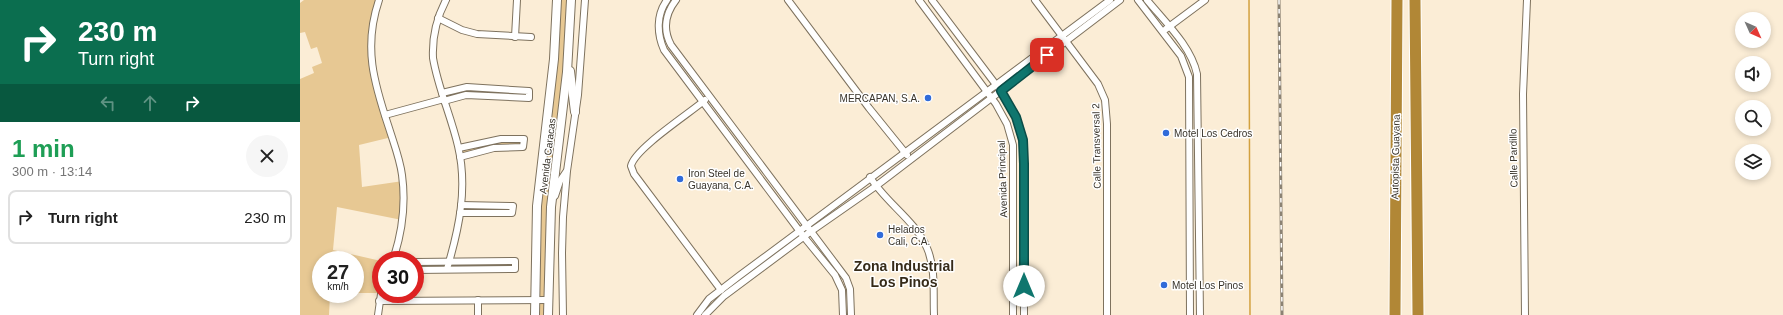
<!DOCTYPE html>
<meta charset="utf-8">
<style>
:root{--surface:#fff;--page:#f6f6f6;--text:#222;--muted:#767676;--line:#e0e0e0}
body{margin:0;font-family:Helvetica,sans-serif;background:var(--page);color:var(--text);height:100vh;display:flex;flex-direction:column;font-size:15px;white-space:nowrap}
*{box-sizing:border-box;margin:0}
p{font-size:13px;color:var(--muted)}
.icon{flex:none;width:22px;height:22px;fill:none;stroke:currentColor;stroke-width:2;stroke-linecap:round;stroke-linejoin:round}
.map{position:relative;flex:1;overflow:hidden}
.details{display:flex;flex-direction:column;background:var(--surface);width:300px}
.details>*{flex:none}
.top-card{background:#0b6e4f;color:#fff;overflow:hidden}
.needle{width:26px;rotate:135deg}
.controls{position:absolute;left:1435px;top:12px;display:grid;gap:8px}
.controls a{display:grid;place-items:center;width:36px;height:36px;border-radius:50%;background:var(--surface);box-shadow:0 2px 6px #0003;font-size:20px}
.speed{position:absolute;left:12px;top:251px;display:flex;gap:8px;font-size:20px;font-weight:700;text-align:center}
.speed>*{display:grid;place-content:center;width:52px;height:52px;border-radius:50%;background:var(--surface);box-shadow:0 2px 6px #0003;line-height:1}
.speed small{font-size:10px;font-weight:400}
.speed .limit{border:6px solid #d22;background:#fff;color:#111}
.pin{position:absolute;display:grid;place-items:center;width:34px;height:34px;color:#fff;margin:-17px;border-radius:8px;box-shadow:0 2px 6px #0006}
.me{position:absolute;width:44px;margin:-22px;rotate:0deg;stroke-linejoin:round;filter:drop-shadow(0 0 3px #0008)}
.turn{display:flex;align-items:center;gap:14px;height:84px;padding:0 12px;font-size:18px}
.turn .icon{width:52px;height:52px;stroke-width:2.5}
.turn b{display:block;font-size:28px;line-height:34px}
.lanes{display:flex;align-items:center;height:38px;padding:0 12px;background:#0003;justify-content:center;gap:20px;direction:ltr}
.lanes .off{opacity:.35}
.round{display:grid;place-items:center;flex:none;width:42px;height:42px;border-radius:21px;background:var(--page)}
.overview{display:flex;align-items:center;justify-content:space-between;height:68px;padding:0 12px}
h1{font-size:24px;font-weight:700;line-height:30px;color:#1e9e55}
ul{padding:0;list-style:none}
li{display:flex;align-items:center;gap:12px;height:54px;margin:0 8px 6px;padding:0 4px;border:2px solid var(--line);border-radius:8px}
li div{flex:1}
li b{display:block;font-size:15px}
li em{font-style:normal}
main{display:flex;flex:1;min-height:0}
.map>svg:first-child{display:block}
.grass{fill:#e7c893}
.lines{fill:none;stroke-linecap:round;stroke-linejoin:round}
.stream{stroke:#d3a13f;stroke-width:1.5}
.minor-casing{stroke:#7e725e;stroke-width:8}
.tertiary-casing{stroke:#7e725e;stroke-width:10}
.motorway-casing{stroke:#fff;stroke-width:13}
.minor{stroke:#fff;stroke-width:6}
.tertiary{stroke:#fff;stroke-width:8}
.motorway{stroke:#b18736;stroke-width:11}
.rail-casing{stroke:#8b8273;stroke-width:3}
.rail{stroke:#fff;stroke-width:1.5;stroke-dasharray:4.5;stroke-linecap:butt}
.route-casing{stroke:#0a4d48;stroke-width:10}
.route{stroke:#0f766e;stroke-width:7}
.poi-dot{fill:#306bd9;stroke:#fff;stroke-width:1.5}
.labels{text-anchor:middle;stroke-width:3;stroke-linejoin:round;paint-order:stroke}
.poi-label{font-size:10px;fill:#38332a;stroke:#fff;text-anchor:start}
.street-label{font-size:10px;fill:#38332a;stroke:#fff}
.district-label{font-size:14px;font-weight:bold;fill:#362b19;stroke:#fff}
</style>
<main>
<section class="details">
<div class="top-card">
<div class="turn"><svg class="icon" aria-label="right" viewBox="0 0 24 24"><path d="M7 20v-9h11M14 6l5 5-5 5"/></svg><div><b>230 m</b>Turn right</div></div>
<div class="lanes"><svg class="icon off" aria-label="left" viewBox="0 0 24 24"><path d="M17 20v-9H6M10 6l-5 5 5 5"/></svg><svg class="icon off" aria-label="ahead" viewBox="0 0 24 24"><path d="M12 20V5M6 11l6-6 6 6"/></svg><svg class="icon" aria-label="right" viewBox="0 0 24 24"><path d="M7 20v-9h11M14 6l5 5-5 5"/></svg></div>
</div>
<div class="overview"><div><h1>1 min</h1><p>300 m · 13:14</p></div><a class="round"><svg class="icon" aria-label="close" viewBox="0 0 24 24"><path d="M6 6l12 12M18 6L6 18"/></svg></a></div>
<ul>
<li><svg class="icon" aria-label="right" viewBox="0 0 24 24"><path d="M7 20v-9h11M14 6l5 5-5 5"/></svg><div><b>Turn right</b></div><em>230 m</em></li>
</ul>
</section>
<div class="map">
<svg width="1483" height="315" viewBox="0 0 1483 315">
<rect width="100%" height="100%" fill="#fbedd6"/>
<g class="grass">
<polygon points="4,0 79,0 70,55 92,137 59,145 62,187 103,181 102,220 37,207 33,250 81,261 81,293 55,293 55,260 21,260 21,294 30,294 29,315 0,315 0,79 14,73 12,67 22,63 17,47 11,49 5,32 0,33 0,3"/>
<polygon points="257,0 271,0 257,149 248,315 235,315 235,280"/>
<polygon points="153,89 229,91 229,98 172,95 144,101 142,93"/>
<polygon points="224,139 223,147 209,147 160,157 159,148 194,140"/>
<polygon points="161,205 213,206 212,213 160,213"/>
<polygon points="215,261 215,269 115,270 115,262"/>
</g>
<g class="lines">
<polyline class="stream" points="949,0 950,315"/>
<g class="minor-casing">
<g id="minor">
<path d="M79,0c-16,47 -5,83 10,128 5,16 11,31 13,47 4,29 0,58 -9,85"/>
<path d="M146,0c-10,19 -14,37 -13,58 5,30 18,58 25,88 10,42 1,83 -11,123"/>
<path d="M367,0c-11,15 -10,34 -3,50l140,187 31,38 7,15 1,25"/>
<path d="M376,0c-11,14 -13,30 -5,45l175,233 4,11 1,26"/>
<polyline points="488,0 569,108 607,155"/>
<polyline points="619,0 696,104 707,124 713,145 713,315"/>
<polyline points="632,0 703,94 716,117 721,132 724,148 724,315"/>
<polyline points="735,0 798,84 805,100 807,124 807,315"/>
<polyline points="838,0 881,56 889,77 890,315"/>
<path d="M847,0c18,22 44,46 50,74l3,241"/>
<polyline points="138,18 162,30 177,34 231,37"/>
<polyline points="866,29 905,0"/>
<polyline points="215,37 217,0"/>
<polyline points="142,93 167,87 229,91 229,98 166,95 144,101"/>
<path d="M405,100c-15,13 -71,49 -74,66l3,8 87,116"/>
<polyline points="85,115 144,99"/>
<polyline points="159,148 201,139 224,139 223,147 194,148 160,157"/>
<path d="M570,177c16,26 45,43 57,71 9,21 6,46 7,67"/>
<polyline points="255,196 260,181 266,172"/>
<polyline points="160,213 212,213 213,206 161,205"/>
<polyline points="115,262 215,261 215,269 115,270"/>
<polyline points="178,300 178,315"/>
<polyline points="79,301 248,300"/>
<polyline points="78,315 81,294"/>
<polyline points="263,315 262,253 263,217 267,171 278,95 285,0"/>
<polyline points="397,315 409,299 439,276 810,0"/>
<polyline points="405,315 424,296 510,232 576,186 820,0"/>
<polyline points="1225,315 1223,94 1227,0"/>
</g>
</g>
<g class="tertiary-casing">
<g id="tertiary">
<polyline points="270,71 275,112"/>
<polyline points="235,315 237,206 254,59 257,0"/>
<polyline points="248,315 251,207 267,72 271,0"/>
</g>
</g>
<g class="motorway-casing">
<g id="motorway">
<polyline points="1115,0 1118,315"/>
<polyline points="1095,315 1097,0"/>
</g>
</g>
<use href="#minor" class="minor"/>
<use href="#tertiary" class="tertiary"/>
<use href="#motorway" class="motorway"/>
<g class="rail-casing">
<polyline id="rail" points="979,0 982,315"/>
</g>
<use href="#rail" class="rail"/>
</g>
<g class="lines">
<g class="route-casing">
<polyline id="route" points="724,286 724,164 723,140 716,117 701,91 747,55"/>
</g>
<use href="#route" class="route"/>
</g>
<g class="poi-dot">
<circle cx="628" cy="98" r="4"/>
<circle cx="866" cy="133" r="4"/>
<circle cx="380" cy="179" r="4"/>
<circle cx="580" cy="235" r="4"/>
<circle cx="864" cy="285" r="4"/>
</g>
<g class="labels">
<g class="poi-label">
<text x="620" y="102" text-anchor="end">MERCAPAN, S.A.</text>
<text x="874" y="137">Motel Los Cedros</text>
<text x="388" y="177">Iron Steel de<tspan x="388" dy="12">Guayana, C.A.</tspan></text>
<text x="588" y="233">Helados<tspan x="588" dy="12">Cali, C.A.</tspan></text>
<text x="872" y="289">Motel Los Pinos</text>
</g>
<g class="street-label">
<text transform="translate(796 146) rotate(-91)" y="4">Calle Transversal 2</text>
<text transform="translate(247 156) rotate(-83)" y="4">Avenida Caracas</text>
<text transform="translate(1095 157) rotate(-89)" y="4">Autopista Guayana</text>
<text transform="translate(1213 158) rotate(-91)" y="4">Calle Pardillo</text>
<text transform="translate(702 179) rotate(-92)" y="4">Avenida Principal</text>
</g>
<g class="district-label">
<text x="604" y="271">Zona Industrial<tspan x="604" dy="16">Los Pinos</tspan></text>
</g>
</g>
</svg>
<div class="controls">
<a><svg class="needle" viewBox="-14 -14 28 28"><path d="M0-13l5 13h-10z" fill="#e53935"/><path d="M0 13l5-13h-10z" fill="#767676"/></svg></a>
<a><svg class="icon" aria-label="sound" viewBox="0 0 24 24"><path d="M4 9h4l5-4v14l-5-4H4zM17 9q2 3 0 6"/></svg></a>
<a><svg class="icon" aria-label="search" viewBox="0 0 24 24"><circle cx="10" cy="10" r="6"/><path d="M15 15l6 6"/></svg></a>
<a><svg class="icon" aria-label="layers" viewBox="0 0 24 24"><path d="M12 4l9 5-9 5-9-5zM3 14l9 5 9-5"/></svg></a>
</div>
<div class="speed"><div>27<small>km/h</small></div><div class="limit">30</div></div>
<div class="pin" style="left:747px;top:55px;background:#d93025"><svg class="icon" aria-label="arrive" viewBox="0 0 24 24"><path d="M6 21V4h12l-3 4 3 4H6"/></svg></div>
<svg class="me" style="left:724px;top:286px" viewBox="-20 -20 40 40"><circle r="19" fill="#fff"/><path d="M0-13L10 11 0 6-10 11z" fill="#0f766e"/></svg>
</div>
</main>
